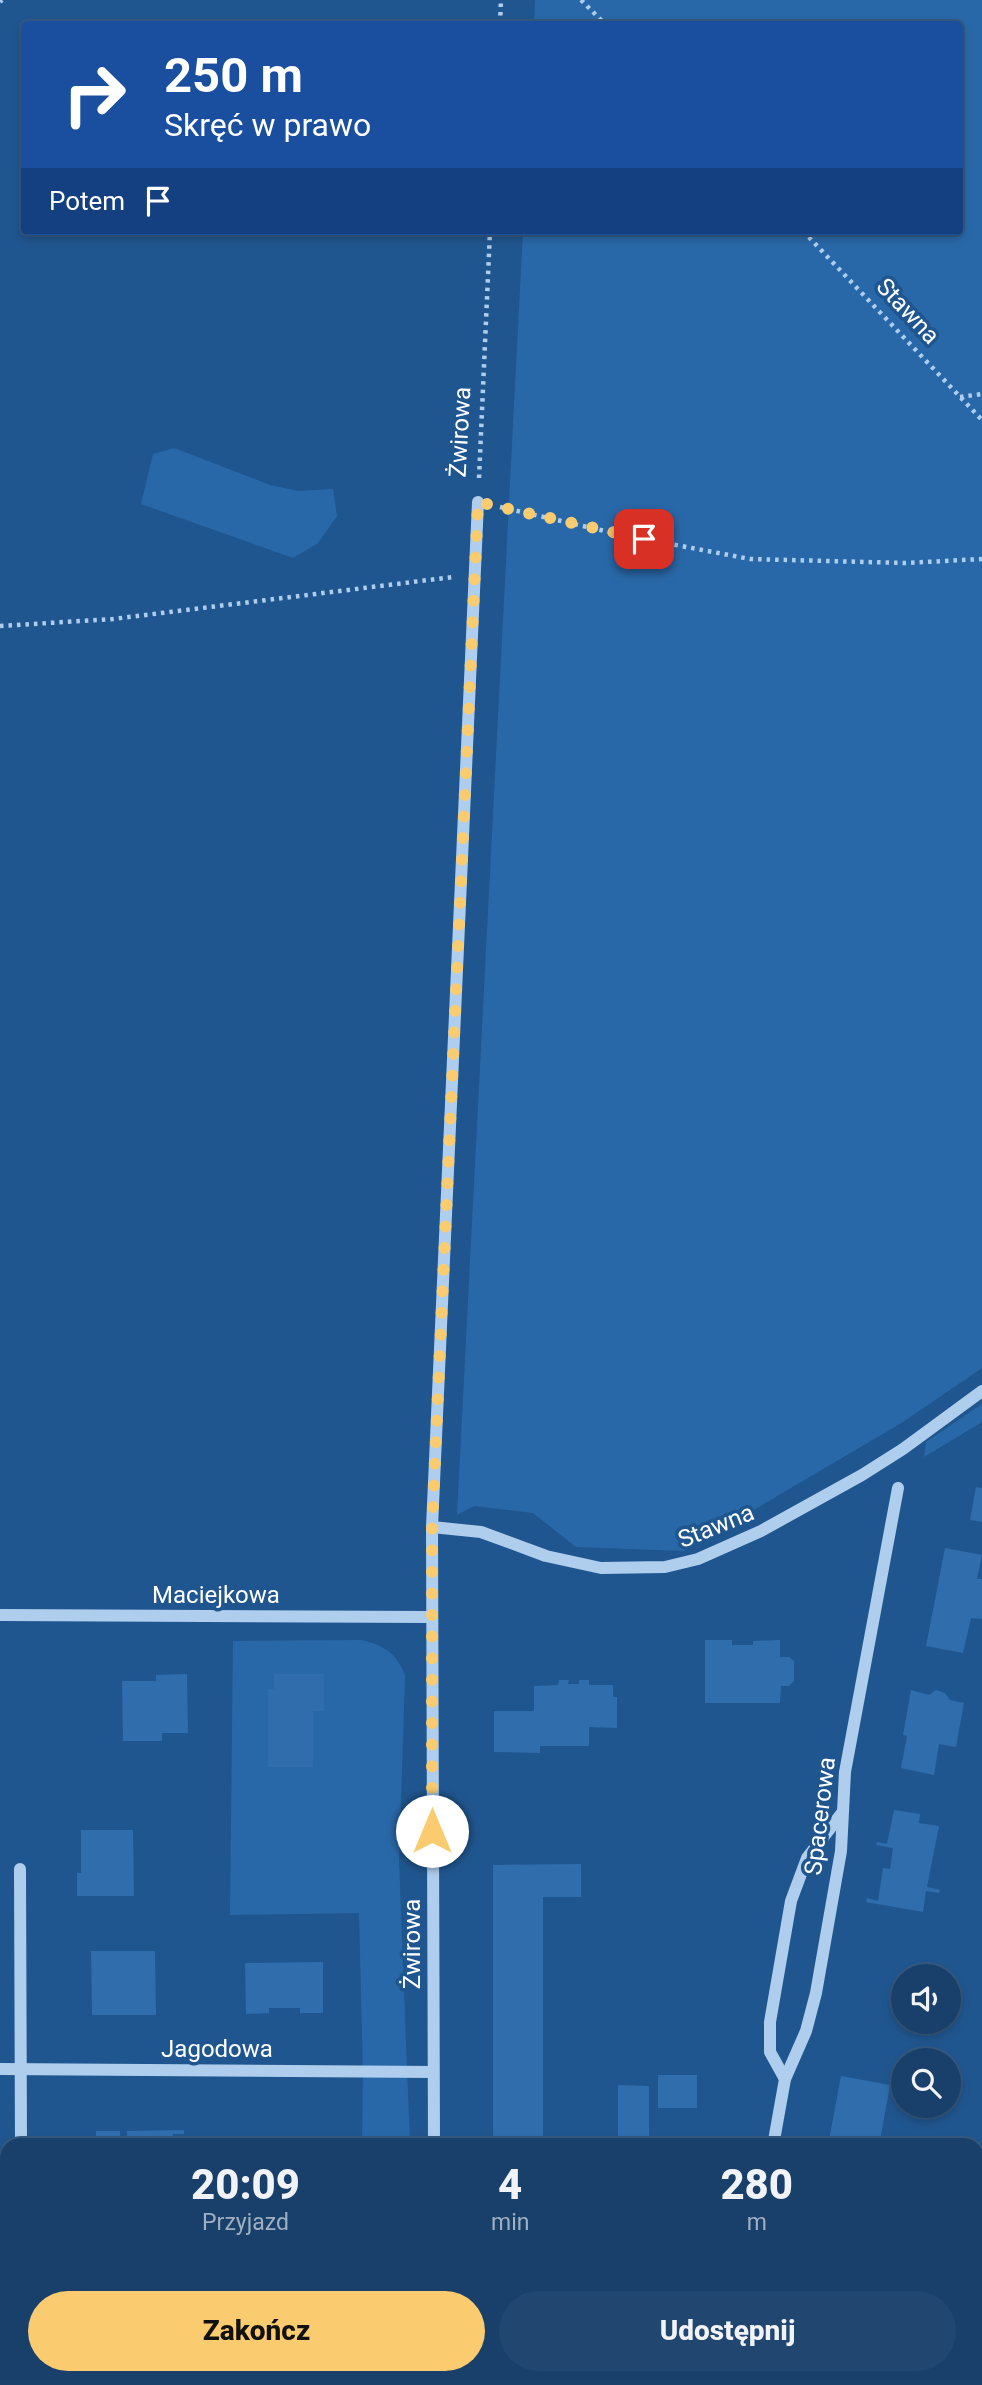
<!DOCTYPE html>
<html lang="pl">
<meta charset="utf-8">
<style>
:root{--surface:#18406b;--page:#214771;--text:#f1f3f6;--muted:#9fafc1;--line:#36597e;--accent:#facb6f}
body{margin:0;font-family:Roboto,sans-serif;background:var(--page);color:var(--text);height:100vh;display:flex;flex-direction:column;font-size:26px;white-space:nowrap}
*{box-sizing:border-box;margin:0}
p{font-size:23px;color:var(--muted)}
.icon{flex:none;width:38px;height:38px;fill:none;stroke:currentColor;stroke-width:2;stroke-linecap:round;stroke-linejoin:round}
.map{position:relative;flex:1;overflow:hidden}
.drawer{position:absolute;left:0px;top:2138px;width:984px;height:247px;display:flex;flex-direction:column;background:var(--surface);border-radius:21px 21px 0 0;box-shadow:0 4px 10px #0003,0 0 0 2px var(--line)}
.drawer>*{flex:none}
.guide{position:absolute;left:21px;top:21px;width:942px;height:214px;border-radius:7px;box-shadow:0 4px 10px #0003,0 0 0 2px var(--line);background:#1a4fa0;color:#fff;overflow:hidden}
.tools{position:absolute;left:891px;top:1964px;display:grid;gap:14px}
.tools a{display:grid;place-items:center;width:70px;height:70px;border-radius:50%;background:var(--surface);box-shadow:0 4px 10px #0003,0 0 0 2px var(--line);font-size:35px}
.pin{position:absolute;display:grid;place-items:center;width:60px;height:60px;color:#fff;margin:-30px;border-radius:14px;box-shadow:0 4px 10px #0006}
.me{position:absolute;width:77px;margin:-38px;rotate:0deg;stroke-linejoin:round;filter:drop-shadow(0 0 5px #0008)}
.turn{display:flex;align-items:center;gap:24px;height:147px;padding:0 28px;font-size:32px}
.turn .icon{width:91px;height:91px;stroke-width:2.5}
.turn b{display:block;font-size:49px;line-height:60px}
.then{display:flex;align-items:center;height:66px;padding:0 28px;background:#0003;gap:14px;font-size:26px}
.eta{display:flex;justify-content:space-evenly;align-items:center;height:119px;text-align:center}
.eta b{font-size:42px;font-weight:800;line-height:49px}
.action{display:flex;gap:14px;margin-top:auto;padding:14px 28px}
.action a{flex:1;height:80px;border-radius:42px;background:var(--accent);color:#111;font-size:28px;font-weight:800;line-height:80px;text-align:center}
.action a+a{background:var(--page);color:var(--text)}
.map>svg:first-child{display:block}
.green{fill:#2968a8}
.building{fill:#2f6dad}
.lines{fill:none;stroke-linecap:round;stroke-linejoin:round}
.path{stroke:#afceed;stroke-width:4.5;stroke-dasharray:3.5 5;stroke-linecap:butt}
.minor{stroke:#afceed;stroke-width:12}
.route{stroke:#facb6f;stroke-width:12;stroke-dasharray:0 21.6}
.labels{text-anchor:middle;stroke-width:7;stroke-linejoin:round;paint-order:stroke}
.street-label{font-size:24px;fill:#fff;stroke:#20568f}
</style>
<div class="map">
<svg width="982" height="2385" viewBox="0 0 982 2385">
<rect width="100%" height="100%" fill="#20568f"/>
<g class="green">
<polygon points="535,0 982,0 982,1368 903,1422 684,1551 576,1547 533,1513 474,1506 457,1515 523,231 959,231 959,24 534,24"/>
<polygon points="174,448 270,485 298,491 333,489 337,516 318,543 293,558 141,504 153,454"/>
<polygon points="982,1404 982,1422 924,1457 926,1442"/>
<path d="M362,1640c23,6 34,13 43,35l-6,186 11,284h-48l1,-72 -4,-160 -129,2 3,-274z"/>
<rect x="359" y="2378" width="57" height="7"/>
<polygon points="462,2378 699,2378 698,2385 463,2385"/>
</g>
<g class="building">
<polygon points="976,1487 982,1488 982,1522 970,1520"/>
<polygon points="945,1548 982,1555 977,1579 982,1579 982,1619 971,1618 963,1653 926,1646"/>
<polygon points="705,1640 732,1640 732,1645 753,1645 753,1641 780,1640 780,1657 789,1657 794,1661 794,1681 789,1686 781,1686 780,1703 705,1703"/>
<polygon points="187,1674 188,1733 162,1733 162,1741 123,1741 122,1681 156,1681 156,1675"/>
<polygon points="274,1674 324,1674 324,1711 313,1711 313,1767 268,1767 268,1689 274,1689"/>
<polygon points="559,1680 569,1680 568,1684 579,1684 579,1680 589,1680 589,1685 613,1685 613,1697 617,1697 617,1728 589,1727 589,1746 540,1746 540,1753 494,1752 494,1711 534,1711 534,1686 558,1685"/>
<polygon points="911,1690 929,1695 936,1690 945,1693 950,1700 964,1703 956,1747 939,1744 934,1775 901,1768 907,1736 903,1735"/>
<polygon points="894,1810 920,1814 919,1823 939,1826 927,1887 940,1890 939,1893 926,1891 923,1912 866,1902 867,1898 878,1901 883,1868 890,1869 893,1848 876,1845 877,1842 887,1844"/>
<polygon points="81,1830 133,1830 134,1896 77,1896 77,1873 81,1873"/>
<polygon points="581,1864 581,1897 543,1897 543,2146 493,2146 493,1865"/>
<polygon points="91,1951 155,1951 156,2015 92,2015"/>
<polygon points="323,1962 323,2013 300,2013 300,2008 269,2008 269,2013 246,2014 245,1963"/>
<rect x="658" y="2075" width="39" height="33"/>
<polygon points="841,2076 890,2085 879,2146 828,2146"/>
<polygon points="618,2085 649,2086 649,2146 618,2146"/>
<polygon points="184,2130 184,2134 173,2134 173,2146 92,2146 91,2143 96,2143 96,2131 120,2131 120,2137 127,2137 127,2131"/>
<polygon points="976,2214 982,2215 982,2337 978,2358"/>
<rect x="260" y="2378" width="51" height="7"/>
<polygon points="780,2378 795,2378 824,2385 779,2385"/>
<polygon points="919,2378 973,2378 982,2380 982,2385 918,2385"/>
</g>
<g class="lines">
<g class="path">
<polyline points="581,0 605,24"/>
<polyline points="0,2 2,0"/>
<polyline points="500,24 501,0"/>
<polyline points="803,231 982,420"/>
<polyline points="960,397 982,394"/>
<polyline points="479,478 490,231"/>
<polyline points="500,507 618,534 750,559 906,563 982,559"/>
<polyline points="0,626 113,619 453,577"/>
</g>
<g class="minor">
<polyline points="432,1527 481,1532 546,1556 601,1568 665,1567 698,1559 761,1531 862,1475 903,1449 982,1391"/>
<polyline points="0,1615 431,1617"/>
<polyline points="20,1869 21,2146"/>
<polyline points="0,2069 433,2072"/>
<polyline points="785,2079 770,2052 770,2022 791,1901 807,1858 842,1813"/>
<polyline points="434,2146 432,1527 478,502"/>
<polyline points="773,2146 785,2079 806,2031 816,1993 841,1851 845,1772 898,1488"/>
<polyline points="437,2378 437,2385"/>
<polyline points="727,2385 728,2378"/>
</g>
</g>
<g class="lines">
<polyline class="route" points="432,1831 432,1527 478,502 644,539"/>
</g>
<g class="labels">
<g class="street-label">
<text transform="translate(908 311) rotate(47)" y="8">Stawna</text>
<text transform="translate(460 432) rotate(-87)" y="8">Żwirowa</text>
<text transform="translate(716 1526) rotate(-22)" y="8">Stawna</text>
<text x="216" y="1603">Maciejkowa</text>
<text transform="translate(820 1816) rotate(-83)" y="8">Spacerowa</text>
<text transform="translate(412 1944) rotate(-90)" y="8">Żwirowa</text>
<text x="217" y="2057">Jagodowa</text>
</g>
</g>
</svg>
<div class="tools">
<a><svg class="icon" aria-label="sound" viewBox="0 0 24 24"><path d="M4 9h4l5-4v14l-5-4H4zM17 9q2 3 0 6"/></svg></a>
<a><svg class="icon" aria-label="search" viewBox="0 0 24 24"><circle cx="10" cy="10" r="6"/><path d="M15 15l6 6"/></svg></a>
</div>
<div class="pin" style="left:644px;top:539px;background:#d93025"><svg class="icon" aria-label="arrive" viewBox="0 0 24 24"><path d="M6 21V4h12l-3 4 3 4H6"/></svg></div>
<svg class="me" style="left:432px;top:1831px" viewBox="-20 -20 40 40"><circle r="19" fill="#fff"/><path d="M0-13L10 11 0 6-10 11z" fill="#facb6f"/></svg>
<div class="guide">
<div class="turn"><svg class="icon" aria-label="right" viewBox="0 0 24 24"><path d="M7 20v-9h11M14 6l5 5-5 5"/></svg><div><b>250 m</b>Skręć w prawo</div></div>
<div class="then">Potem<svg class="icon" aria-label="arrive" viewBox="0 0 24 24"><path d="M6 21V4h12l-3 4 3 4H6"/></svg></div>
</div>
<section class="drawer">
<div class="eta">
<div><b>20:09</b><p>Przyjazd</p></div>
<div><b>4</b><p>min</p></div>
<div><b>280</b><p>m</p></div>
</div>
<div class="action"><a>Zakończ</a><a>Udostępnij</a></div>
</section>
</div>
